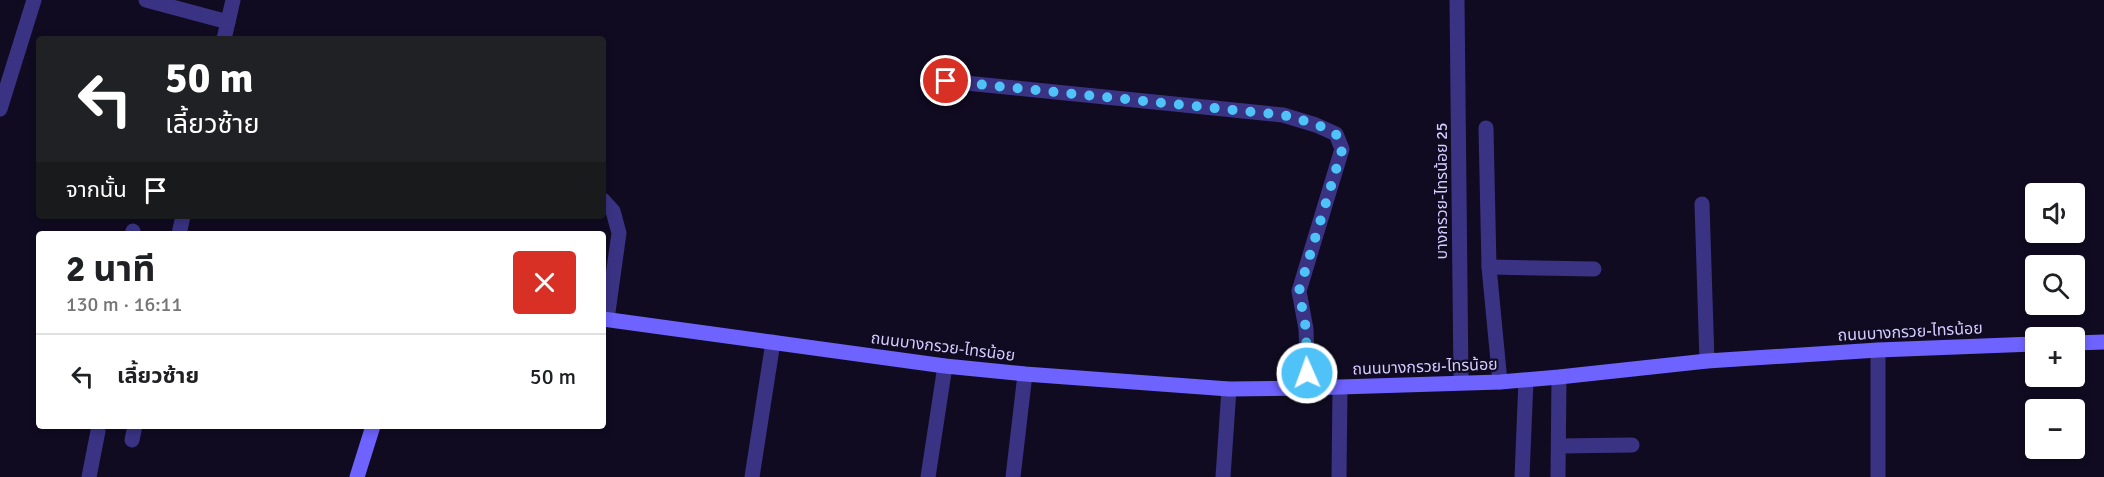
<!DOCTYPE html>
<html lang="th">
<meta charset="utf-8">
<style>
:root{--surface:#fff;--page:#f2f2f2;--text:#202124;--muted:#757577;--line:#e0e0e0}
body{margin:0;font-family:Signika,"Noto Sans Thai",sans-serif;background:var(--page);color:var(--text);height:100vh;display:flex;flex-direction:column;font-size:22px;white-space:nowrap}
*{box-sizing:border-box;margin:0}
p{font-size:20px;color:var(--muted)}
.icon{flex:none;width:33px;height:33px;fill:none;stroke:currentColor;stroke-width:2;stroke-linecap:round;stroke-linejoin:round}
.map{position:relative;flex:1;overflow:hidden}
.panel{position:absolute;left:36px;top:231px;width:570px;height:198px;display:flex;flex-direction:column;background:var(--surface);border-radius:6px;box-shadow:0 3px 9px #0003}
.panel>*{flex:none}
.banner{position:absolute;left:36px;top:36px;width:570px;height:183px;border-radius:6px;box-shadow:0 3px 9px #0003;background:#202124;color:#fff;overflow:hidden}
.buttons{position:absolute;left:2025px;top:183px;display:grid;gap:12px}
.buttons a{display:grid;place-items:center;width:60px;height:60px;border-radius:6px;background:var(--surface);box-shadow:0 3px 9px #0003;font-size:30px}
.pin{position:absolute;display:grid;place-items:center;width:51px;height:51px;color:#fff;margin:-26px;border:3px solid #fff;border-radius:50%;box-shadow:0 2px 6px #0007}
.me{position:absolute;width:66px;margin:-33px;rotate:358deg;stroke-linejoin:round;filter:drop-shadow(0 0 4px #0008)}
.turn{display:flex;align-items:center;gap:21px;height:126px;padding:0 30px;font-size:27px}
.turn .icon{width:78px;height:78px;stroke-width:2.5}
.turn b{display:block;font-size:42px;line-height:51px}
.then{display:flex;align-items:center;height:57px;padding:0 30px;background:#0003;gap:12px;font-size:22px}
.round{display:grid;place-items:center;flex:none;width:63px;height:63px;border-radius:6px;background:var(--page)}
.summary{display:flex;align-items:center;justify-content:space-between;height:102px;padding:0 30px}
h1{font-size:36px;font-weight:700;line-height:45px}
ul{padding:0;list-style:none}
li{display:flex;align-items:center;gap:18px;height:84px;padding:0 30px;border-top:2px solid var(--line)}
li div{flex:1}
li b{display:block;font-size:22px}
li em{font-style:normal}
.map>svg:first-child{display:block}
.lines{fill:none;stroke-linecap:round;stroke-linejoin:round}
.service{stroke:#3a3384;stroke-width:15}
.minor{stroke:#3a3384;stroke-width:15}
.secondary{stroke:#6e63ff;stroke-width:15}
.route{stroke:#4fc3f7;stroke-width:10;stroke-dasharray:0 18}
.labels{text-anchor:middle;stroke-width:4.5;stroke-linejoin:round;paint-order:stroke}
.street-label{font-size:16px;fill:#d4ccff;stroke:#100b21}
</style>
<div class="map">
<svg width="2104" height="477" viewBox="0 0 2104 477">
<rect width="100%" height="100%" fill="#100b21"/>
<g class="lines">
<g class="service">
<polyline points="1486,128 1489,267 1500,382"/>
<polyline points="603,200 613,211 619,233 607,319"/>
<polyline points="1702,204 1707,361"/>
<polyline points="1489,267 1594,269"/>
<polyline points="1559,446 1632,445"/>
<polyline points="752,477 773,342"/>
<polyline points="1013,477 1025,374"/>
<polyline points="1339,477 1340,387"/>
<polyline points="1558,477 1559,377"/>
</g>
<g class="minor">
<polyline points="146,0 228,22"/>
<polyline points="1457,0 1461,382"/>
<polyline points="224,39 233,0"/>
<polyline points="946,81 1283,115 1316,125 1336,134 1342,149 1299,291 1306,329 1308,388"/>
<polyline points="0,109 34,0"/>
<polyline points="132,234 133,231"/>
<polyline points="179,234 183,216"/>
<polyline points="1878,350 1878,477"/>
<polyline points="132,440 135,426"/>
<polyline points="89,477 98,431"/>
<polyline points="928,477 945,366"/>
<polyline points="1223,477 1229,389"/>
<polyline points="1522,477 1526,380"/>
</g>
<g class="secondary">
<polyline points="603,319 945,366 1025,374 1229,389 1308,388 1500,382 1559,377 1707,361 1878,350 2036,344"/>
<polyline points="2074,343 2104,342"/>
<polyline points="357,477 373,426"/>
</g>
</g>
<g class="lines">
<polyline class="route" points="946,81 1283,115 1316,124 1336,134 1342,150 1299,291 1306,329 1307,373"/>
</g>
<g class="labels">
<g class="street-label">
<text transform="translate(1441 191) rotate(-90)" y="6">บางกรวย-ไทรน้อย 25</text>
<text transform="translate(1910 331) rotate(-3)" y="6">ถนนบางกรวย-ไทรน้อย</text>
<text transform="translate(943 346) rotate(7)" y="6">ถนนบางกรวย-ไทรน้อย</text>
<text transform="translate(1425 366) rotate(-2)" y="6">ถนนบางกรวย-ไทรน้อย</text>
</g>
</g>
</svg>
<div class="buttons">
<a><svg class="icon" aria-label="sound" viewBox="0 0 24 24"><path d="M4 9h4l5-4v14l-5-4H4zM17 9q2 3 0 6"/></svg></a>
<a><svg class="icon" aria-label="search" viewBox="0 0 24 24"><circle cx="10" cy="10" r="6"/><path d="M15 15l6 6"/></svg></a>
<a>+</a>
<a>−</a>
</div>
<div class="pin" style="left:946px;top:81px;background:#d93025"><svg class="icon" aria-label="arrive" viewBox="0 0 24 24"><path d="M6 21V4h12l-3 4 3 4H6"/></svg></div>
<svg class="me" style="left:1307px;top:373px" viewBox="-20 -20 40 40"><circle r="17" fill="#4fc3f7" stroke="#fff" stroke-width="3"/><path d="M0-11L8 9 0 5-8 9z" fill="#fff"/></svg>
<div class="banner">
<div class="turn"><svg class="icon" aria-label="left" viewBox="0 0 24 24"><path d="M17 20v-9H6M10 6l-5 5 5 5"/></svg><div><b>50 m</b>เลี้ยวซ้าย</div></div>
<div class="then">จากนั้น<svg class="icon" aria-label="arrive" viewBox="0 0 24 24"><path d="M6 21V4h12l-3 4 3 4H6"/></svg></div>
</div>
<section class="panel">
<div class="summary"><div><h1>2 นาที</h1><p>130 m · 16:11</p></div><a class="round" style="background:#d93025;color:#fff"><svg class="icon" aria-label="close" viewBox="0 0 24 24"><path d="M6 6l12 12M18 6L6 18"/></svg></a></div>
<ul>
<li><svg class="icon" aria-label="left" viewBox="0 0 24 24"><path d="M17 20v-9H6M10 6l-5 5 5 5"/></svg><div><b>เลี้ยวซ้าย</b></div><em>50 m</em></li>
</ul>
</section>
</div>
